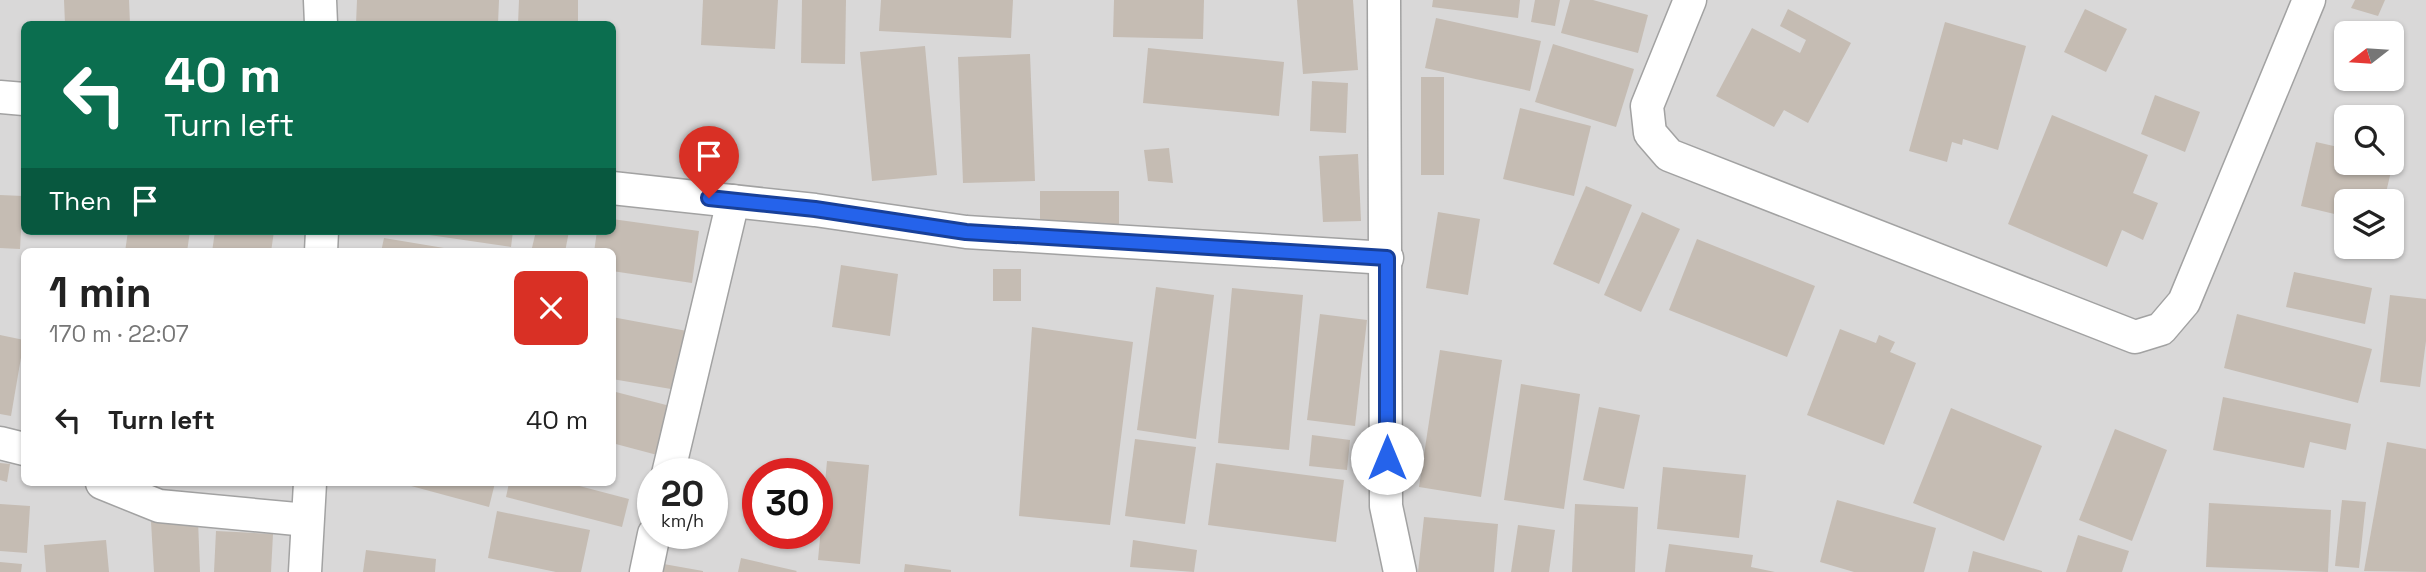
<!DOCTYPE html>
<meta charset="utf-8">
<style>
:root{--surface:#fff;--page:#f6f6f6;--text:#222;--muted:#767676}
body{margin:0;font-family:"Space Grotesk",sans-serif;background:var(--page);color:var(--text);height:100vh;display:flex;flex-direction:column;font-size:26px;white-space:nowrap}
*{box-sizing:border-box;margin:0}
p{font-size:23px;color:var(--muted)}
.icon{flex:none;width:38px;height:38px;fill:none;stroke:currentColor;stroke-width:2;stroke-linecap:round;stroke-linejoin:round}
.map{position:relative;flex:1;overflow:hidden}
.details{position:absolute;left:21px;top:248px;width:595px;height:238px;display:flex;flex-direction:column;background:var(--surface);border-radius:10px;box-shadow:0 2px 5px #0004}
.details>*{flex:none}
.hud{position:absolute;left:21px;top:21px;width:595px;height:214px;border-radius:10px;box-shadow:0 2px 5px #0004;background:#0b6e4f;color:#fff;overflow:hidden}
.needle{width:46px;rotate:253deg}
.fabs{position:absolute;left:2334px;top:21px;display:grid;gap:14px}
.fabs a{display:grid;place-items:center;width:70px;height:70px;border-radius:10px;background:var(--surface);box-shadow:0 2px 5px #0004;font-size:35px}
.speed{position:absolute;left:637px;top:458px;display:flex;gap:14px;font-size:35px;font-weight:700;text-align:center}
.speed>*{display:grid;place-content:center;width:91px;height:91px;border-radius:50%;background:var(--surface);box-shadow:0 2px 5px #0004;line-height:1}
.speed small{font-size:18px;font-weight:400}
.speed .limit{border:10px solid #d22;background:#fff;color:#111}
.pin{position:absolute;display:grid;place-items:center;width:60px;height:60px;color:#fff;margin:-72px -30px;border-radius:50% 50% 50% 0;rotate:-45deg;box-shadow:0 0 7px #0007}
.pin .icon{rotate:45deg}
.me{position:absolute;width:77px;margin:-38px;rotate:0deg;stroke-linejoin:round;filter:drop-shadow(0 0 5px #0008)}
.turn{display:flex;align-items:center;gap:24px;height:147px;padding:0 28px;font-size:32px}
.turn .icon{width:91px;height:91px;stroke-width:2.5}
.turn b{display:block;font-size:49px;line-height:60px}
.then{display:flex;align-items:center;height:66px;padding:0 28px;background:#0003;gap:14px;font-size:26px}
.round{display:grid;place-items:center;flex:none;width:74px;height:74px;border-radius:10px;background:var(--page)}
.headline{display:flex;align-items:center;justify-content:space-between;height:119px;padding:0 28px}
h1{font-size:42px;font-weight:800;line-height:52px}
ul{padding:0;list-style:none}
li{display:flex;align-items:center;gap:21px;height:105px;padding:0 28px}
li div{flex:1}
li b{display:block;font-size:26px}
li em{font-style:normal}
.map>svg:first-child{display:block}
.residential{fill:#d9d8d8;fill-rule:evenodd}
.building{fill:#c5bcb3}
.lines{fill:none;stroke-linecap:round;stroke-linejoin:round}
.street-casing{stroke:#a2a2a2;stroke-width:35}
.street{stroke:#fff;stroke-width:32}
.route-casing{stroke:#184099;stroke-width:18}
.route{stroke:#2563eb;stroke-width:12}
</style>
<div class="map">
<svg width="2426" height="572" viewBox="0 0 2426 572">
<rect width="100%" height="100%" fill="#ede9df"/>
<path class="residential" d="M0,0h2426v572h-2426zM24,24h588v207h-588zM2347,33h45v46h-45zM2347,117h45v46h-45zM2347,201h45v46h-45zM24,252h588v231h-588zM653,474h59v60h-59zM758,474h59v60h-59z"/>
<g class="building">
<polygon points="64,0 129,0 130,24 65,24"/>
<polygon points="357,0 499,0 498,24 356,24"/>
<polygon points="519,0 578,0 578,24 518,24"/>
<polygon points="703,0 778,0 775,49 701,45"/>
<polygon points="802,0 846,0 845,64 801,63"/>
<polygon points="881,0 1013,0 1011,38 879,31"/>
<polygon points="1114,0 1204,0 1203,39 1113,37"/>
<polygon points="1297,0 1353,0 1358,70 1303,74"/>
<polygon points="1433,0 1520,0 1518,18 1432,7"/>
<polygon points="1535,0 1560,0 1555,26 1531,22"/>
<polygon points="1570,0 1593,0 1648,15 1638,53 1561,33"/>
<polygon points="2355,0 2385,0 2378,16 2351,8"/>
<polygon points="1788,9 1851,43 1808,123 1784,110 1774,127 1716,96 1752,28 1800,53 1806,40 1780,26"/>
<polygon points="2085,9 2127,29 2106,72 2064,52"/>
<polygon points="1436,18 1541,41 1530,91 1425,68"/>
<polygon points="1945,22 2026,46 1998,150 1963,139 1962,145 1952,142 1947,162 1909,151"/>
<polygon points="1553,44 1634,69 1616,127 1535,102"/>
<polygon points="925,46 937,175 872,181 860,52"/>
<polygon points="1148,48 1284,62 1279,116 1143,103"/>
<polygon points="1030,54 1035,181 963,183 958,57"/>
<rect x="1421" y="77" width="23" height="98"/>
<polygon points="1312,81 1348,83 1346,133 1310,131"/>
<polygon points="2155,95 2200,112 2185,152 2141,134"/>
<polygon points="1520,108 1591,126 1574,196 1503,179"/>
<polygon points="2052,115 2148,155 2133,193 2158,203 2143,240 2122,230 2107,267 2008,224"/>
<polygon points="2316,142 2347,149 2347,163 2393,163 2384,201 2347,201 2347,217 2301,206"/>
<polygon points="1169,148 1173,183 1148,181 1144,150"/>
<polygon points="1358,154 1361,221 1323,222 1319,156"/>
<polygon points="1586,186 1632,205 1599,284 1553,264"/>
<rect x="1040" y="191" width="79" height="33"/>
<polygon points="0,195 23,196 20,249 0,248"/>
<polygon points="1438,212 1480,219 1468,295 1426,288"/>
<polygon points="1642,212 1680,229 1641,312 1604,295"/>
<polygon points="612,219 699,231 692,283 612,271 612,252 594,252 597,231 612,231"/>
<polygon points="128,231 190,231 187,252 125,252"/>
<polygon points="215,231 274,231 271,252 212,252"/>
<polygon points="402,231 513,231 511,247"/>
<polygon points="536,231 569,231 565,252 531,252"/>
<polygon points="384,238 462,251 462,252 381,252"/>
<polygon points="1697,239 1815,286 1787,357 1669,310"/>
<polygon points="841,265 898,274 890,336 832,327"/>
<rect x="993" y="269" width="28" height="32"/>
<polygon points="2294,272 2372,288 2365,324 2286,307"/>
<polygon points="1156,287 1214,295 1196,439 1137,430"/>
<polygon points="1232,288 1303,295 1289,450 1218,443"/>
<polygon points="2390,295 2426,299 2426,341 2420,387 2380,382"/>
<polygon points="1320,314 1367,320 1355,426 1307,420"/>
<polygon points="2237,314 2372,349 2358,403 2224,368"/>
<polygon points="612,317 687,331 677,390 612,379"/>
<polygon points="1032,327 1133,342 1110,525 1019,516"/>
<polygon points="1840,329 1876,343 1879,335 1895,342 1890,352 1916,363 1884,445 1807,415"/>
<polygon points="0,335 24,340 11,416 0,414"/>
<polygon points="1440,350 1502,360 1481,497 1419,487"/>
<polygon points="1521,384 1580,394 1564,509 1504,500"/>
<polygon points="612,391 674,407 661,456 612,443"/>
<polygon points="2223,397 2351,424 2346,450 2310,442 2304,468 2213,450"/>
<polygon points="1599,407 1640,415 1624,489 1583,480"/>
<polygon points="1951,408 2042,446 2004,541 1913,503"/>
<polygon points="2115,429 2167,450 2132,541 2079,520"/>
<polygon points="1312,435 1350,440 1347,470 1309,466"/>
<polygon points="1135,439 1196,447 1185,524 1125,516"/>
<polygon points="2387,442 2426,449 2426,572 2364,571"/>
<polygon points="827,461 869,465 860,564 818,560"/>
<polygon points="0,463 10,464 7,482 0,480"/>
<polygon points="1216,463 1344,480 1336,542 1208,525"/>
<polygon points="1663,467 1746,475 1739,538 1657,529"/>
<polygon points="400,483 495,483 489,507"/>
<polygon points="509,483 568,483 629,499 622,527 506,497"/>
<polygon points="1837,500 1936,528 1924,572 1854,572 1820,562"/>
<polygon points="2342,500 2366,502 2359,568 2335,566"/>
<polygon points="2209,503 2331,510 2328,572 2206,567"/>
<polygon points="0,504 30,506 27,553 0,551"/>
<polygon points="1575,504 1638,507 1635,572 1572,572"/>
<polygon points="497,511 590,530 581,572 556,572 488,558"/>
<polygon points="1424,517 1498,524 1494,572 1418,572"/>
<polygon points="198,520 200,572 154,572 151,522"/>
<polygon points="1518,525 1555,530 1549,572 1511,572"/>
<polygon points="216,531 273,534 271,572 214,572"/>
<polygon points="2078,535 2129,551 2122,572 2066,572"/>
<polygon points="106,540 109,572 46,572 44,545"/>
<polygon points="1133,540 1197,550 1194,572 1130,567"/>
<polygon points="1669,544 1753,555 1751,567 1775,572 1665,572"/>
<polygon points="366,550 436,559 435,572 363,572"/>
<polygon points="1973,551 2042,571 2042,572 1968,572"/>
<polygon points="741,558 797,571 796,572 738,572"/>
<polygon points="0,562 22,564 21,572 0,572"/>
<polygon points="658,563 703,571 703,572 657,572"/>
<polygon points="905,564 951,570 951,572 904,572"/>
</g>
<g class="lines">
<g class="street-casing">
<g id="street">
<polyline points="320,0 321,24"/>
<polyline points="1384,0 1386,506 1400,572"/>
<polyline points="1690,0 1647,106 1650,133 1669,155 2135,337 2161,329 2184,302 2309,0"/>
<polyline points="0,97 24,99"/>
<polyline points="612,188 815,210 966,232 1387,258"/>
<polyline points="321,252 322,231"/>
<polyline points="0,443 24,449"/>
<polyline points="668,474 733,201"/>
<polyline points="102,483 159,506 307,520"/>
<polyline points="305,572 310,483"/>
<polyline points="646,572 654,534"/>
</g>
</g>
<use href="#street" class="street"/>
</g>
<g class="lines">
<g class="route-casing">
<polyline id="route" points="709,198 815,209 966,232 1387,258 1387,458"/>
</g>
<use href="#route" class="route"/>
</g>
</svg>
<div class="fabs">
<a><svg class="needle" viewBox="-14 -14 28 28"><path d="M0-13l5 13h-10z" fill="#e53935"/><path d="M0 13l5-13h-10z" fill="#767676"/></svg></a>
<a><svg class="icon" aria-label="search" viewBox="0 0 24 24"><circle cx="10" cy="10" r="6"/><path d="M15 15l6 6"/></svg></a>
<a><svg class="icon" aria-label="layers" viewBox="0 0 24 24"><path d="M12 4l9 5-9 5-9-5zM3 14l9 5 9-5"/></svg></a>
</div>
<div class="speed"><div>20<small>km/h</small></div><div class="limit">30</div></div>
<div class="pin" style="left:709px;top:198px;background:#d93025"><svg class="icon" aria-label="arrive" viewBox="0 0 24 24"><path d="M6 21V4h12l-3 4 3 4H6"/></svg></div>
<svg class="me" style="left:1387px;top:458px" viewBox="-20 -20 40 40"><circle r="19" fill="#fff"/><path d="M0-13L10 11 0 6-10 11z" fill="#2563eb"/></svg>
<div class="hud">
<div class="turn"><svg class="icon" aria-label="left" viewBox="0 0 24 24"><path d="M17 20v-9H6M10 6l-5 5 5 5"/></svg><div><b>40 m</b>Turn left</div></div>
<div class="then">Then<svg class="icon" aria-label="arrive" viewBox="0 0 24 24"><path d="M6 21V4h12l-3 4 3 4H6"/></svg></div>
</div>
<section class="details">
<div class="headline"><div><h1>1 min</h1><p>170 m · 22:07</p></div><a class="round" style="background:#d93025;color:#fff"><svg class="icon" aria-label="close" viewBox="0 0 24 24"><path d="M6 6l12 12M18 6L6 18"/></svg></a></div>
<ul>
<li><svg class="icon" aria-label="left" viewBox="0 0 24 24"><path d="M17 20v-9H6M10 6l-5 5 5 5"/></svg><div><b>Turn left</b></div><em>40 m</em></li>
</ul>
</section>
</div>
